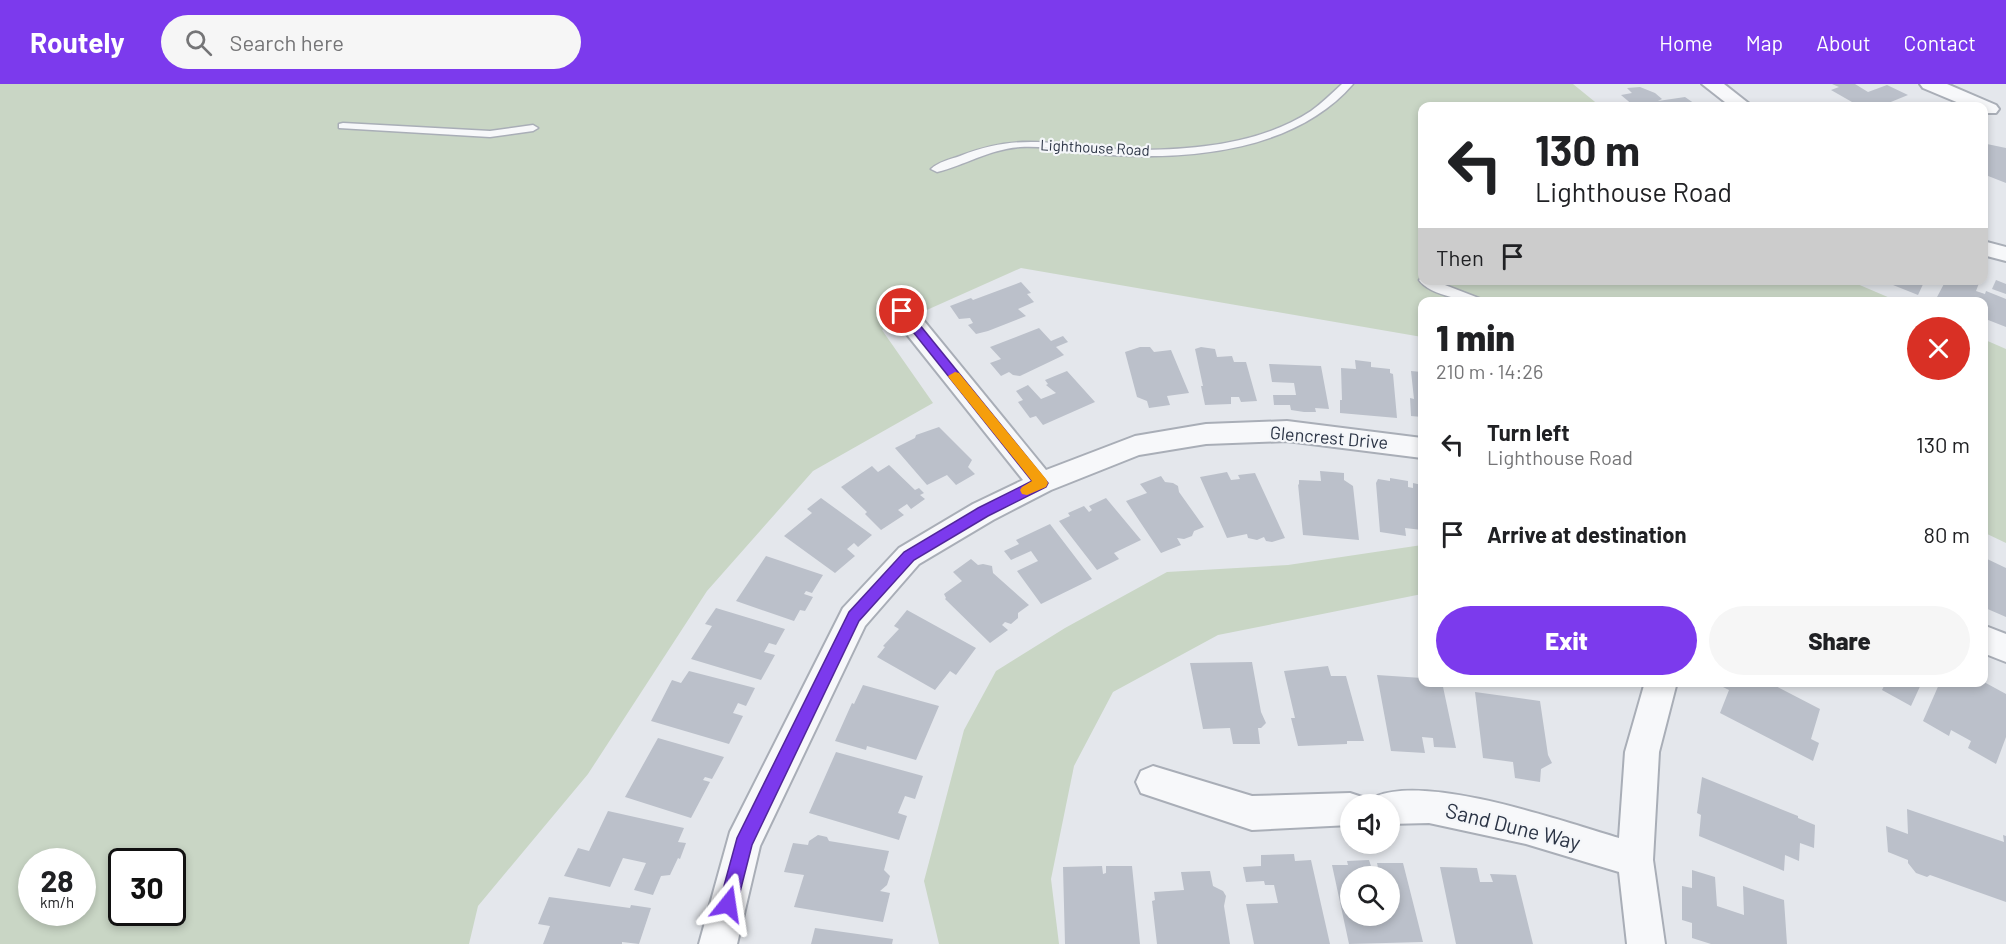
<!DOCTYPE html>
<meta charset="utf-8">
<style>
:root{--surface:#fff;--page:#f6f6f6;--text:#202124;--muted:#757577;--accent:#7c3aed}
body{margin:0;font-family:Barlow,sans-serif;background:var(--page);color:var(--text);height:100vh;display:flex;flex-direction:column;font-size:22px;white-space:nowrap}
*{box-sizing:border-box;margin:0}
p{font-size:20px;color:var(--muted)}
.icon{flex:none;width:33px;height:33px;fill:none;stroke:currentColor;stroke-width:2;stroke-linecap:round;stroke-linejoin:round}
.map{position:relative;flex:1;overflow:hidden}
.details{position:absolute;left:1418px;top:213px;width:570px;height:390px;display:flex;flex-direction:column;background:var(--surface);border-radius:12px;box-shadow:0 3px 9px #0003}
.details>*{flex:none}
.banner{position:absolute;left:1418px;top:18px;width:570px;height:183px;border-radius:12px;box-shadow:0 3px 9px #0003;background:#fff;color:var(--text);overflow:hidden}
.buttons{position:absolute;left:1340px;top:710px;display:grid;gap:12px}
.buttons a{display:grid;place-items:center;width:60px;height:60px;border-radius:50%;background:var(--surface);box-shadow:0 3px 9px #0003;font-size:30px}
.speed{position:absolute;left:18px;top:764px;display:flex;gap:12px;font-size:30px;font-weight:700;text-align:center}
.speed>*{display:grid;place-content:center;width:78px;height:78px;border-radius:50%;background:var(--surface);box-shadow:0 3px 9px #0003;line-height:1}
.speed small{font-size:15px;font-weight:400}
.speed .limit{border:3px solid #111;border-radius:9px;background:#fff;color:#111}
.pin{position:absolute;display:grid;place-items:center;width:51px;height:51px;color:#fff;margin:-26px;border:3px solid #fff;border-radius:50%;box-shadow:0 2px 6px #0007}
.me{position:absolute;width:66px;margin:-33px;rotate:15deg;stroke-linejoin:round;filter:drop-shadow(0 0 4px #0008)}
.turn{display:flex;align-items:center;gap:21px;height:126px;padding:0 18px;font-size:27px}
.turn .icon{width:78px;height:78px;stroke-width:2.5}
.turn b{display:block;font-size:42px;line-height:51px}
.then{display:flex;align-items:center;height:57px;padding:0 18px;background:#0003;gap:12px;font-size:22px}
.round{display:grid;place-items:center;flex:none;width:63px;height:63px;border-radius:32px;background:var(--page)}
.summary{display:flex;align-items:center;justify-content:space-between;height:102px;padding:0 18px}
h1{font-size:36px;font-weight:800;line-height:45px}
.button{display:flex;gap:12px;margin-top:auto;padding:12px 18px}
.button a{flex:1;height:69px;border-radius:36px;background:var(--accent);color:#fff;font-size:24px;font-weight:800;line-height:69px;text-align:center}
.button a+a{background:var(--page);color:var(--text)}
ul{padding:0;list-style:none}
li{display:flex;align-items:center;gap:18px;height:90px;padding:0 18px}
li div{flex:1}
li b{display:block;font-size:22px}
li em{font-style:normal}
header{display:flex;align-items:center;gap:36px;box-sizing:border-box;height:84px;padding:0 30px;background:var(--accent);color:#fff}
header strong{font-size:28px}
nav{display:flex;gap:33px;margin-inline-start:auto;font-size:21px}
.search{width:420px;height:54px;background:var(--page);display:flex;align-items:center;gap:15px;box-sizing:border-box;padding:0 21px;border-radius:33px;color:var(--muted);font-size:22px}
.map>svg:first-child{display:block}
.green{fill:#c9d6c5;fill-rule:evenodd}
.building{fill:#bbc0ca;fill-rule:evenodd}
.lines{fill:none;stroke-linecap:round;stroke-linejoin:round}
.lane-casing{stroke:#a9aeb7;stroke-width:3}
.street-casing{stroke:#a9aeb7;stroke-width:4}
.lane{fill:#f7f8fa;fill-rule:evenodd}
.street{fill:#f7f8fa;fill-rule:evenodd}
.route{fill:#7c3aed;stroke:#51269a;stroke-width:1.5}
.slow{fill:#f59e0b}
.labels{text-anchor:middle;stroke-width:4.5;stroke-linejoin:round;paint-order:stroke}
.far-street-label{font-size:15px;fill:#2b3445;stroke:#f4f6f9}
.street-label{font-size:18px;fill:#2b3445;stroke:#f4f6f9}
.near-street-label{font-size:21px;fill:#2b3445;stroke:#f4f6f9}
</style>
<header>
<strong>Routely</strong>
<div class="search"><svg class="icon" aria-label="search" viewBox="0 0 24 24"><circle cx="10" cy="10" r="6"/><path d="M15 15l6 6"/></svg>Search here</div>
<nav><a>Home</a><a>Map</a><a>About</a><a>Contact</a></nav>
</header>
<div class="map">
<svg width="2006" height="860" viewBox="0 0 2006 860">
<rect width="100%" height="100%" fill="#e4e7ec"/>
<g class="green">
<path d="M0,0h1573l27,22h-178v174h426l49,21 -475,1v35l-401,-69 -139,62 51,73 -120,68 -106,120 -119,183 -110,132 -9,38h-469zM32,777h50v51h-50zM122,777h50v51h-50z"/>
<polygon points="1983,255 2006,265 2006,459 1983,448"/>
<polygon points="1422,461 1422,510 1218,551 1113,608 1074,682 1051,795 1059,860 939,860 924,797 964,646 996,587 1065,544 1167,488 1288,481"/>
</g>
<g class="building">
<polygon points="1832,0 1855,0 1868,8 1887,1 1908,11 1881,22 1856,22 1849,19 1852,18 1831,6 1839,3"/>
<polygon points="1640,3 1655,9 1662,15 1658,17 1685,13 1698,22 1634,22 1621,11 1632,9 1627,4"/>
<polygon points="1987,60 2006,64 2006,99 1983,90 1983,73 1988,74"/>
<polygon points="1889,196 1925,196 1918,211 1893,201 1894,199"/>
<polygon points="1946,196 1972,196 1979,199 1976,207 1985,210 1986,207 2006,215 2006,243 1983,234 1983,218 1944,218 1936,215"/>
<polygon points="1996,196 2006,200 2006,210 1992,205"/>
<polygon points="1021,198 1031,209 1027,210 1034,218 1018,225 1026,232 988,247 976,250 968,241 973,239 970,234 959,235 950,222 971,214 973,216"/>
<polygon points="1039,244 1051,257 1063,252 1068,258 1056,263 1064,271 1020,292 1013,291 1009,288 1001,292 990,279 1001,275 990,263"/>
<polygon points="1140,263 1150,263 1154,268 1171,266 1189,309 1167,312 1170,321 1149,324 1147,317 1137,313 1125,268"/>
<polygon points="1201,263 1215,265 1217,273 1232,272 1234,278 1246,278 1257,317 1241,318 1239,313 1231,313 1231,320 1205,321 1201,302 1203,302 1195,265"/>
<polygon points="1355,276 1371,278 1371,283 1390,285 1390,289 1393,290 1397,334 1340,329 1340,316 1342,316 1341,284 1356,285"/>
<polygon points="1269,280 1321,282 1329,325 1315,324 1316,328 1304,328 1291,326 1290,321 1274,321 1273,311 1296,311 1294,299 1272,298"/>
<polygon points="1067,287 1095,318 1043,341 1036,332 1030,334 1018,318 1023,316 1016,307 1028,301 1041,315 1056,309 1046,301 1048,300 1045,296"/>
<polygon points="1411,287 1422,288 1422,333 1411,332 1410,314 1414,315"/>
<polygon points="939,343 972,376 968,383 975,390 956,401 947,391 927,401 895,364 915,354 916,351"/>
<polygon points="889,381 915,406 919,404 924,409 920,411 925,415 911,425 907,420 898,426 904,431 881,446 865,430 867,428 841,403 872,382 878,388"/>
<polygon points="1320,387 1344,389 1344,396 1353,402 1359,456 1303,451 1298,400 1299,401 1299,396 1321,397"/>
<polygon points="1227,388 1231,396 1240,395 1238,391 1255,389 1285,454 1272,458 1266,457 1264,453 1257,456 1248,454 1247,450 1227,454 1200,393"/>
<polygon points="1161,392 1165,398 1173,399 1178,402 1179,408 1204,443 1194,447 1192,452 1184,455 1177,454 1181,461 1161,469 1126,417 1147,409 1140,400"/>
<polygon points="1390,394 1408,397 1408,403 1413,404 1413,399 1422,401 1422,446 1405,444 1406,452 1380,448 1376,399 1378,395 1390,397"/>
<polygon points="821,414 872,451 858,463 854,459 847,465 855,472 835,489 784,452 812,429 807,425"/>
<polygon points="1106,414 1141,456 1114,469 1119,475 1097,486 1059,437 1070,432 1068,429 1084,422 1089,428 1092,426 1089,422"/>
<polygon points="1050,440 1092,495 1041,520 1017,487 1038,477 1031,467 1011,476 1004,467 1019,460 1016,456"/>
<polygon points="766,472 823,491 812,509 806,507 804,510 813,513 805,527 800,526 794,537 736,517"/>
<polygon points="1983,473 2006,484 2006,533 1983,523"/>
<polygon points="971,475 978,481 983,480 992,482 993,489 1029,521 1018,529 1018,534 1011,540 1005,538 1002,541 1008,546 990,559 945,515 946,514 944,510 962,497 953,488"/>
<polygon points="716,524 785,545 776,561 769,559 764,568 775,571 761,596 691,575 712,542 705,540"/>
<polygon points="907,526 976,564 956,591 950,587 935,606 877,573 885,563 883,562 899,545 894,542"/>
<polygon points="1252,578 1261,628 1266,639 1261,644 1258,644 1260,660 1233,660 1230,644 1203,645 1190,579"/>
<polygon points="1328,582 1331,592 1346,592 1364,657 1347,657 1347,660 1298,662 1291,634 1295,634 1284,587"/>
<polygon points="689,587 755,604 746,622 738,619 733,629 743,632 729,660 651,637 672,596 681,599"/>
<polygon points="1377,591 1422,594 1422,598 1442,598 1456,664 1434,663 1433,654 1422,653 1425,669 1391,667"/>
<polygon points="1725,598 1768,598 1820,625 1811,655 1819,659 1813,677 1720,629 1729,606 1723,603"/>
<polygon points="1878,598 1922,598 1911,622 1882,606 1884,602"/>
<polygon points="1940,598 1983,600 1984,598 2006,610 2006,653 1996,680 1968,664 1971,657 1951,646 1949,652 1923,637"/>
<polygon points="863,601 939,622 916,676 867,662 866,666 835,657 852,619 854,620"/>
<polygon points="1475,608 1540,617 1548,671 1552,679 1541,685 1540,698 1515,694 1513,678 1483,674"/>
<polygon points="658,654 724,673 712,695 705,693 703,696 710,698 691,734 625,713"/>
<polygon points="836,668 923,692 915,715 905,712 898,729 907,732 899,756 809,729"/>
<polygon points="1702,693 1798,732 1798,734 1815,741 1814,764 1800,759 1799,777 1785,771 1784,787 1699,752 1701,731 1697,729"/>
<polygon points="1907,725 2004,758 2003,751 2006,752 2006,818 1930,791 1927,793 1916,789 1908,779 1908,776 1888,768 1886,742 1908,750"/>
<polygon points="608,727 684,744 678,758 686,759 680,775 678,774 670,791 661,792 653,811 634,806 646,779 623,774 610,803 564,792 578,764 589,767"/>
<polygon points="818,751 827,753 829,757 889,767 884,786 890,792 887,801 880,807 890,809 883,838 794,823 804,791 784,788 793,759 808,761 809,757"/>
<polygon points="1294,770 1295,777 1311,776 1330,860 1254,860 1246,820 1278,819 1274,801 1265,801 1264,797 1246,798 1243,783 1261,782 1261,771"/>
<path d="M1369,776l4,12h6l-2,-9h26l20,79 -74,2 -17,-79h16l-1,-4zM1350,792h39v39h-39z"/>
<polygon points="1102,782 1103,790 1106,789 1106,782 1132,782 1140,860 1065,860 1063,783"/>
<polygon points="1440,783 1477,784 1480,798 1493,798 1490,790 1516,791 1533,860 1456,860"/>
<polygon points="1692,786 1715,793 1717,822 1744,831 1743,802 1784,816 1787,860 1711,860 1692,854 1692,839 1682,836 1682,802 1692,804"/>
<polygon points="1210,787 1213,802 1223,807 1226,812 1224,822 1230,860 1157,860 1152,817 1155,816 1154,808 1184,806 1181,788"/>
<polygon points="549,813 630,824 631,821 651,824 639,860 622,858 622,860 543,860 550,842 538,840"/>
<polygon points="815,844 893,855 892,860 811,860"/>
</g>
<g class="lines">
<g class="lane-casing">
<g id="lane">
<path d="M1342,0h11c-57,66 -160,76 -242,71 -30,-1 -61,-10 -91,-8 -30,2 -55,18 -83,25l-6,-3c7,-7 20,-10 29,-13 68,-27 107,-7 175,-6 59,0 126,-6 176,-39 11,-8 21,-18 31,-27z"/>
<polygon points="343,39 490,47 533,41 538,44 533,47 490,53 339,44 339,40"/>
<path d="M1422,193v3h10l57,22c-19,0 -59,-6 -70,-22z"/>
</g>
</g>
<g class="street-casing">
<g id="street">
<polygon points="1702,0 1724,0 1752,22 1730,22"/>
<polygon points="1920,0 1947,0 1996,21 1999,25 1996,29 1983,29 1983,22 1966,22 1923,4"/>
<polygon points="1983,157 2006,163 2006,177 1983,171"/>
<polygon points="902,219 911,221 1046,386 1135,352 1206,340 1287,337 1422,354 1422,374 1287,357 1206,360 1139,371 1051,406 993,436 919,480 865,542 760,762 737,860 699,860 730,748 843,524 899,464 973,420 1023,396 893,233 890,227 893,221"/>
<polygon points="1983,541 2006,550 2006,578 1983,569"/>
<path d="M1645,598h32l-18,70 -6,108 12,84h-38l-8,-72 -93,-28 -97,-21 -40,1v-20h-16l4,-8c53,-21 185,25 242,42l6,-86z"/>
<polygon points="1153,682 1252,712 1350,709 1362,713 1365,720 1350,720 1350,741 1252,746 1141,709 1136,698 1141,687"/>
</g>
</g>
<use href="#lane" class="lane"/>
<use href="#street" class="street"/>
</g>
<polygon class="route" points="902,223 906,224 1048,399 1046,403 988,432 914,476 859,537 752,761 737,820 734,826 728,829 722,826 719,820 737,754 849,528 904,468 978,424 1032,397 898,229 898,224"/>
<polygon class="slow" points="955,288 959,289 1046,395 1048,399 1046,403 1027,411 1022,410 1020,406 1022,403 1032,397 950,295 948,292"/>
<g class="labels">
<g class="far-street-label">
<text transform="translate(1095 64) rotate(3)" y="5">Lighthouse Road</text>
</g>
<g class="street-label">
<text transform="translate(1329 354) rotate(5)" y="6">Glencrest Drive</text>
</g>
<g class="near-street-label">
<text transform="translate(1513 743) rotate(14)" y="7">Sand Dune Way</text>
</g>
</g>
</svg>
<div class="buttons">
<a><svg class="icon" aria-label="sound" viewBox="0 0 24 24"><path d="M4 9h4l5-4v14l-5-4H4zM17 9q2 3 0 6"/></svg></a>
<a><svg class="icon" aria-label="search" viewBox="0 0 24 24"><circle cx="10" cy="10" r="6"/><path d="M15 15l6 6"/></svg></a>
</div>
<div class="speed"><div>28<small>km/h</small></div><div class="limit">30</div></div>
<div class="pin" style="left:902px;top:227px;background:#d93025"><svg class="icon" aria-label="arrive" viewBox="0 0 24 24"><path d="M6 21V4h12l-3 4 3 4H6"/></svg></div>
<svg class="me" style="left:728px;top:820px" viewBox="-20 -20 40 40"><path d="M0-17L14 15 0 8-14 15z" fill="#7c3aed" stroke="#fff" stroke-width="4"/></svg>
<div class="banner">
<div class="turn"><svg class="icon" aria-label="left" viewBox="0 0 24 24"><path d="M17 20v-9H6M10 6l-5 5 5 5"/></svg><div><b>130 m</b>Lighthouse Road</div></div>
<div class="then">Then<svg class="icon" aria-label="arrive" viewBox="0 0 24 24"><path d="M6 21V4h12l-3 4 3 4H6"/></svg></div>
</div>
<section class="details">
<div class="summary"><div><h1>1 min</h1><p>210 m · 14:26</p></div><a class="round" style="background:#d93025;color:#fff"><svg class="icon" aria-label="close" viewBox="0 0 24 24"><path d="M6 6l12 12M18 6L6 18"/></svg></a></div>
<ul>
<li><svg class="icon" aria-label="left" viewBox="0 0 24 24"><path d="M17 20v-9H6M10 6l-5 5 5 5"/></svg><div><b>Turn left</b><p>Lighthouse Road</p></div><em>130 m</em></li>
<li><svg class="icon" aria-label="arrive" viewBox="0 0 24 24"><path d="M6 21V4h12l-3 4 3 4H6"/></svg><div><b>Arrive at destination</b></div><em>80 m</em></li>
</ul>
<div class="button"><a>Exit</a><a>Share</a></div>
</section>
</div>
